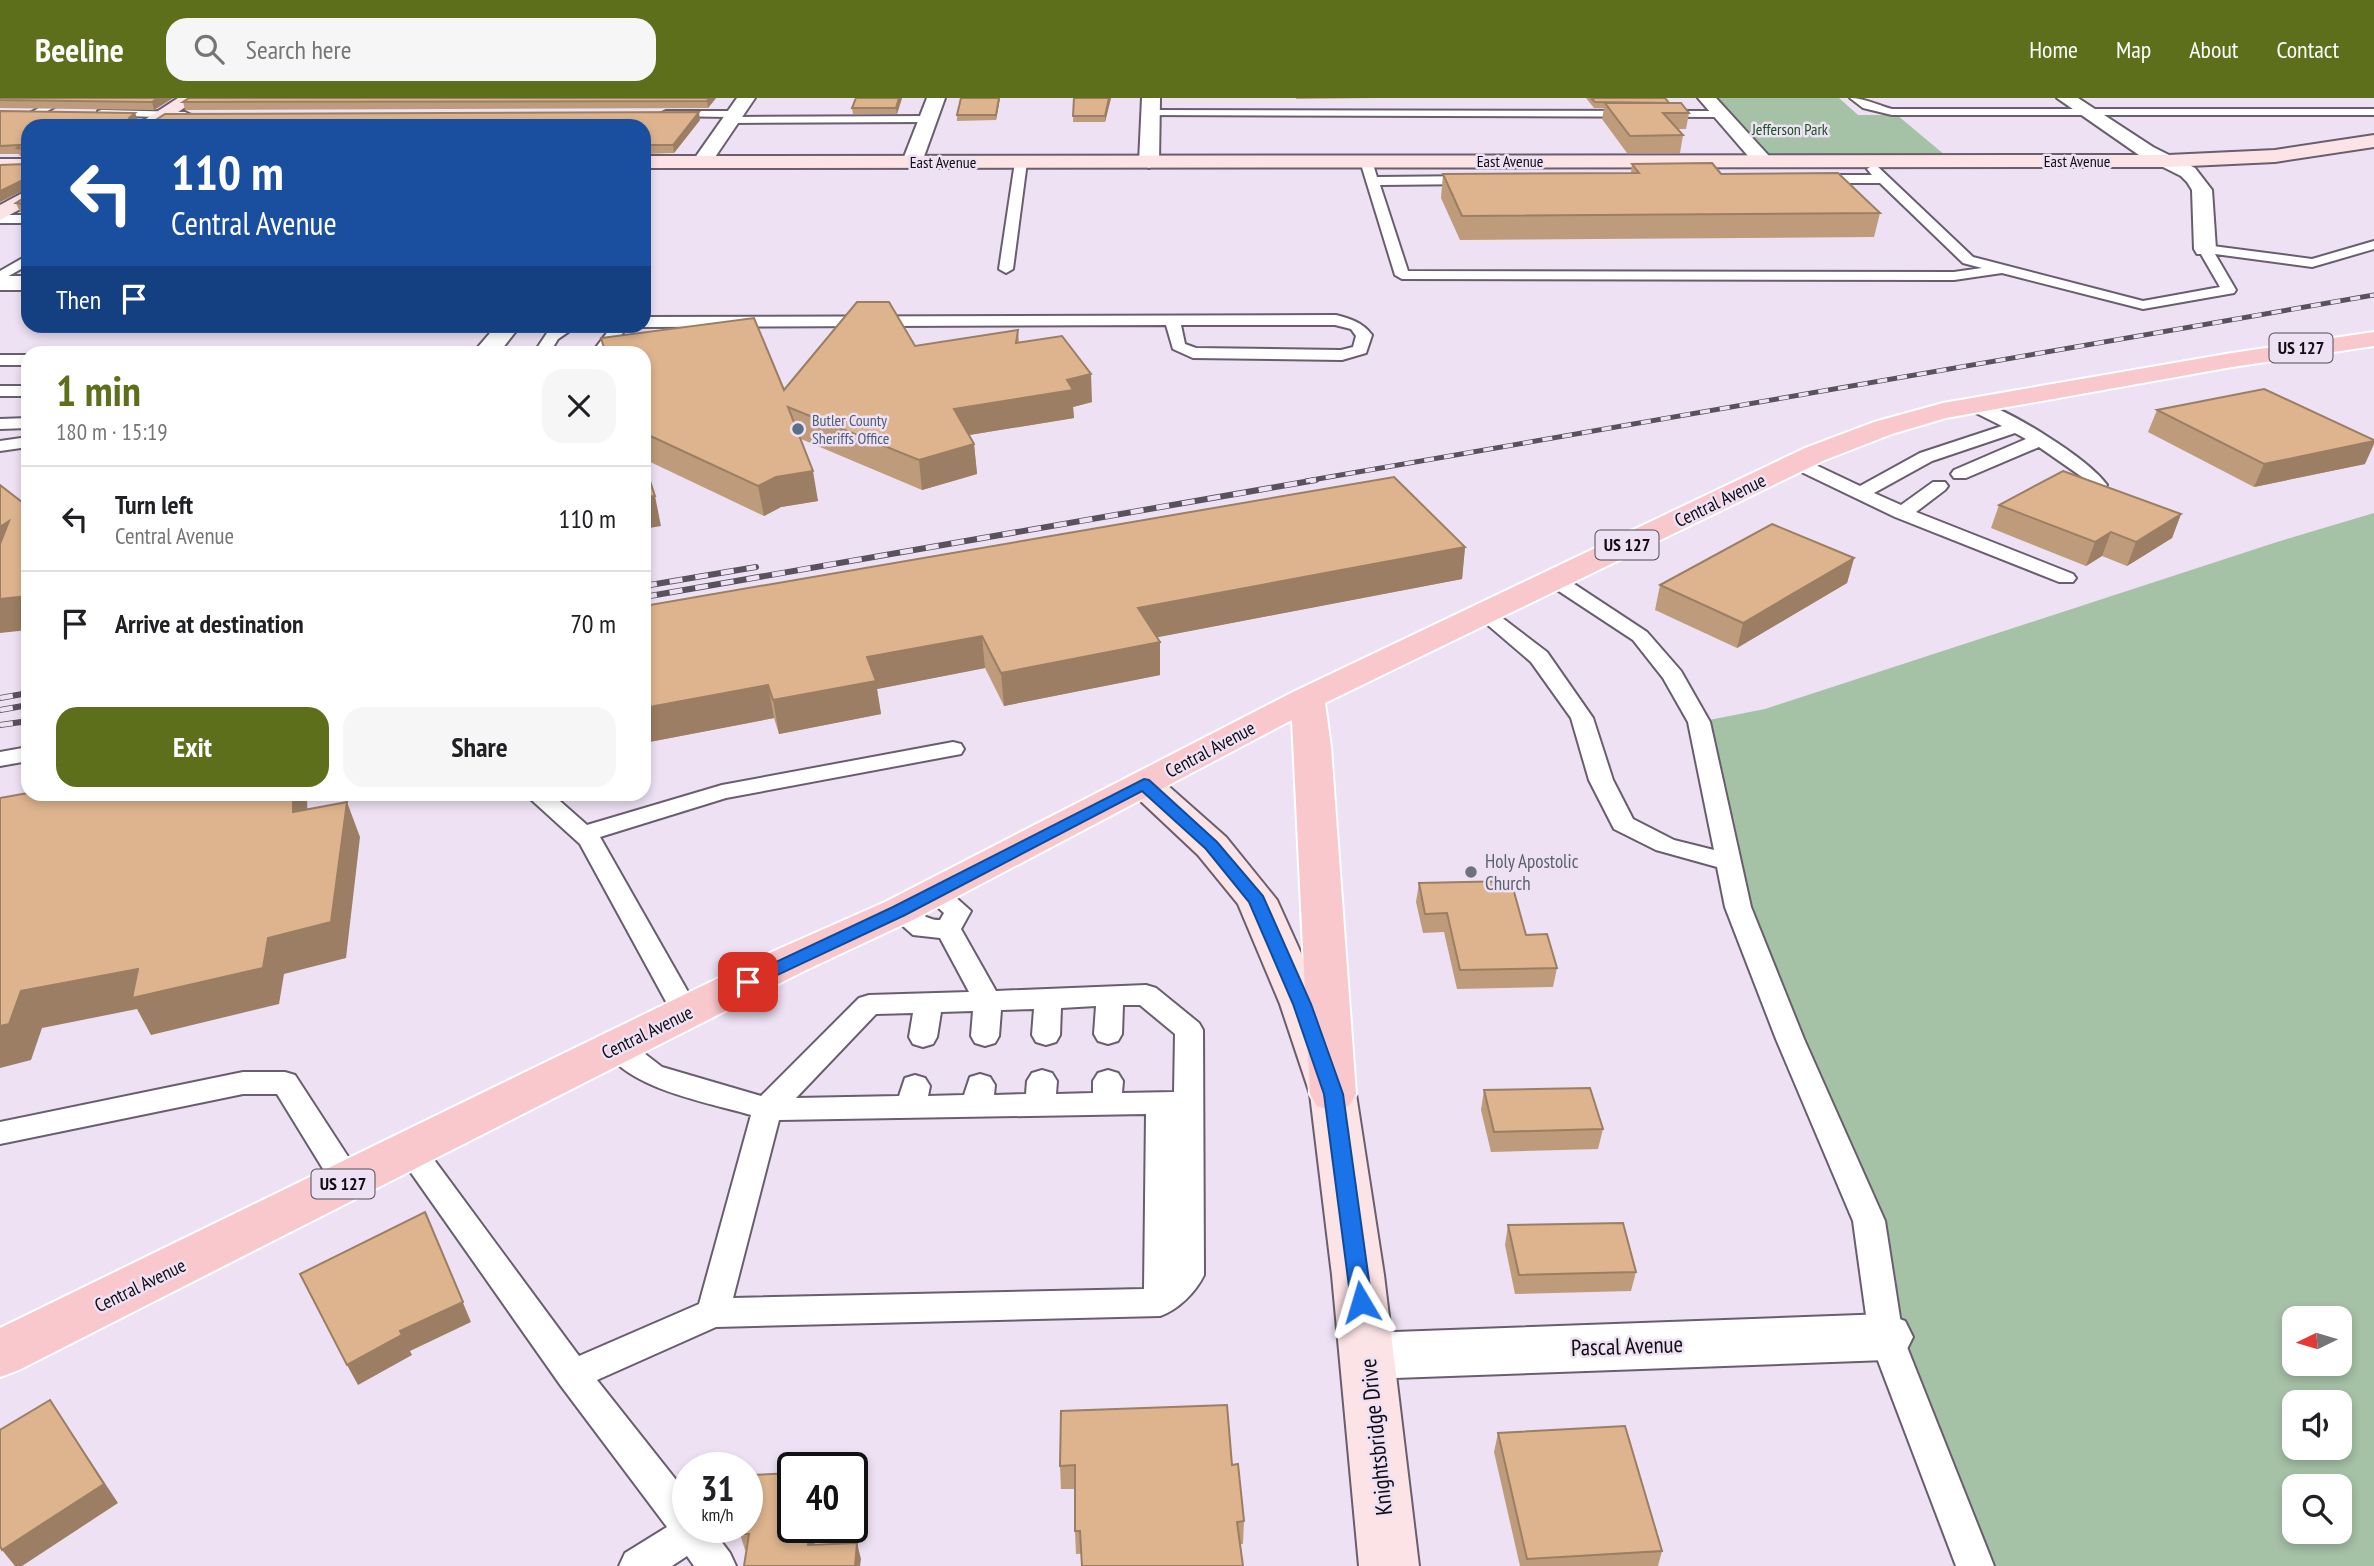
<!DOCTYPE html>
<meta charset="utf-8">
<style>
:root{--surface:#fff;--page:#f6f6f6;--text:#202124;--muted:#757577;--line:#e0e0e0;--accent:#5e6f1b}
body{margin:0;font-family:"PT Sans Narrow",sans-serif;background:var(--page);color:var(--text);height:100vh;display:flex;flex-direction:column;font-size:26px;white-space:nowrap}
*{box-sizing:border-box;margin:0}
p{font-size:23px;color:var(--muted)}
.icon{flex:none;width:38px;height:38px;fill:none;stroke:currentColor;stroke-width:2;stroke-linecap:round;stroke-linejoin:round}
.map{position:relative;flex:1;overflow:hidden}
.side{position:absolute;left:21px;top:248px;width:630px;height:455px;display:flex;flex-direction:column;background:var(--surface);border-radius:21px;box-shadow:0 4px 10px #0003}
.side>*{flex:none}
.top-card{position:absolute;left:21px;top:21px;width:630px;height:214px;border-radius:21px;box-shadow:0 4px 10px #0003;background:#1a4fa0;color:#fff;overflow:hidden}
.needle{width:46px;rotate:265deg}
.fabs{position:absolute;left:2282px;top:1208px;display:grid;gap:14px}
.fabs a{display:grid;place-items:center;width:70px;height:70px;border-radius:14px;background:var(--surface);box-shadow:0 4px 10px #0003;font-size:35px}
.speed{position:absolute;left:672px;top:1354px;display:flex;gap:14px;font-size:35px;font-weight:700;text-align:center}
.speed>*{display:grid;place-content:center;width:91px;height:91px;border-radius:50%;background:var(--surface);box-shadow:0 4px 10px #0003;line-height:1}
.speed small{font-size:18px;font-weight:400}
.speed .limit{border:4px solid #111;border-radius:10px;background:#fff;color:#111}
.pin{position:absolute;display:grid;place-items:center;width:60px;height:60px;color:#fff;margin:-30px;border-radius:14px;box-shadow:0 4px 10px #0006}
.me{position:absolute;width:77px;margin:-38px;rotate:353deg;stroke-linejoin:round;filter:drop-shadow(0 0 5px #0008)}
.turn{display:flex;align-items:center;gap:24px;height:147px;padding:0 35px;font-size:32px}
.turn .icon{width:91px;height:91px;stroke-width:2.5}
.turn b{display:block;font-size:49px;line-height:60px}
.then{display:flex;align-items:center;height:66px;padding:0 35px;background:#0003;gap:14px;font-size:26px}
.round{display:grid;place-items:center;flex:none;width:74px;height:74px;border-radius:21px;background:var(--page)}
.head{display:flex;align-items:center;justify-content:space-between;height:119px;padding:0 35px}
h1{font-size:42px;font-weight:700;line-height:52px;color:var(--accent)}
.cta{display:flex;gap:14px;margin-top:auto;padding:14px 35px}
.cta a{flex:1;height:80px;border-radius:21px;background:var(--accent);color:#fff;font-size:28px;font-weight:700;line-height:80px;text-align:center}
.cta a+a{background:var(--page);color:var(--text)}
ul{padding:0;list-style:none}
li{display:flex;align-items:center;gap:21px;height:105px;padding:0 35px;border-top:2px solid var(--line)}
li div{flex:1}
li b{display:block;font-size:26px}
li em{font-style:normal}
header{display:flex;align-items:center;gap:42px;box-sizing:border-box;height:98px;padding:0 35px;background:var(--accent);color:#fff}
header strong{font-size:33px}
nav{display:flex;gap:38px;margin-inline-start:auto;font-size:24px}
.search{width:490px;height:63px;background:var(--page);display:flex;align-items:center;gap:18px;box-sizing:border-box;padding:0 24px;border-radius:21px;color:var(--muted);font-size:26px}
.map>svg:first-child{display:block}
.green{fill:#a5c1a6;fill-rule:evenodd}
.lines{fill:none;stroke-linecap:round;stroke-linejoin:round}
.lane-casing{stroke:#685e6d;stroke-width:4}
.street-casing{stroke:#685e6d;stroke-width:4}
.secondary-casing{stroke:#685e6d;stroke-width:4}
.primary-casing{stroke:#fff;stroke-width:4}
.lane{fill:#fff;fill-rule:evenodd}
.street{fill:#fff;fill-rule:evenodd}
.secondary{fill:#fce3e6;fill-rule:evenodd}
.primary{fill:#f8c8cd;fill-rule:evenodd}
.rail-far1-casing{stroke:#58525c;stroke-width:5}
.rail-casing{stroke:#58525c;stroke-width:6}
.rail-far1{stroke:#ede1f3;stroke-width:3.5;stroke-dasharray:10;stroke-linecap:butt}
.rail{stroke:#ede1f3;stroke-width:4.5;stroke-dasharray:13;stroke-linecap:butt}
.wall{fill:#be9b7a}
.shaded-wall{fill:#9b7e63}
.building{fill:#ddb48e;stroke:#9b7e63;stroke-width:2}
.route{fill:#1a73e8;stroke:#114b97;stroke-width:2}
.service-dot{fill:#5c6f8a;stroke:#ede1f3;stroke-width:2.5}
.worship-dot{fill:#6b7280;stroke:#ede1f3;stroke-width:2.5}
.labels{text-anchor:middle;stroke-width:5;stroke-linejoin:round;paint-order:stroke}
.far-park-label{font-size:16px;fill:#1a5422;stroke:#ede1f3}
.far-street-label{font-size:16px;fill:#110d13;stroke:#ede1f3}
.far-service-label{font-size:16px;fill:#4e5e75;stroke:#ede1f3;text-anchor:start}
.shield{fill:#ede1f3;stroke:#534d56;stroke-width:2}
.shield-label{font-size:18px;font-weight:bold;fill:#110d13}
.street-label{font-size:19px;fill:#110d13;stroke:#ede1f3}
.worship-label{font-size:19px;fill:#5b616d;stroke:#ede1f3;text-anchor:start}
.near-street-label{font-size:23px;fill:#110d13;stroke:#ede1f3}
</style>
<header>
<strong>Beeline</strong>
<div class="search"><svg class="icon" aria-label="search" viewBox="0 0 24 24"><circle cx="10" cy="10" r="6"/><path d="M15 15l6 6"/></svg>Search here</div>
<nav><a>Home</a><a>Map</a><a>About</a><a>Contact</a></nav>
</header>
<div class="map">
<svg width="2374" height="1468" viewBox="0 0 2374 1468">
<rect width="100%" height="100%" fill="#ede1f3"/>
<g class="green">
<polygon points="1707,0 1839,0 1858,17 1897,17 1952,63 1762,62"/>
<path d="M2374,415v1053h-399l-89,-229 -17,-116 -131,-314 -39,-185 66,-13 512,-167zM2294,1220h46v45h-46zM2294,1304h46v45h-46zM2294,1388h46v45h-46z"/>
</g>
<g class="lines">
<g class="lane-casing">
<g id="lane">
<polygon points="57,0 71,0 40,17 30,15"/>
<path d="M1850,0c15,0 27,7 42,11h482v6h-482l-29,-7z"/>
<polygon points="102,12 185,14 191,17 185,20 98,17 98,13"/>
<polygon points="1150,12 1721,13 1727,16 1721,19 1146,17 1146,13"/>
<polygon points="666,13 735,13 741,16 738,19 928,18 934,21 928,24 732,25 726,22 729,19 662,18 660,16"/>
<polygon points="1366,59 1372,63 1377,79 1476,78 1482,82 1476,86 1380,87 1408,173 1954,174 1982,170 1963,165 1880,85 1810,85 1804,81 1810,77 1872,77 1867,71 1873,67 1877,68 1973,159 2143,203 2220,189 2198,151 2205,147 2312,161 2374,143 2374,151 2312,169 2215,156 2236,192 2234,195 2143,211 2002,175 1954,182 1402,181 1395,177 1360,63"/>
<polygon points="1021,60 1027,64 1013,171 1006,175 999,171 1015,64"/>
<rect x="0" y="117" width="28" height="8"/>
<polygon points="28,157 28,167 0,183 0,173"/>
<path d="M1336,217c15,4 26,7 36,20l-6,18 -24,7 -149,-2 -20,-9 -7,-24 -522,2 -4,-1h4v-9zM1181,227h154l16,4 5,7 -3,11 -12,3 -145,-2 -11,-4z"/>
<polygon points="559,228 577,228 558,241 549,256 533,256 547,235"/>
<polygon points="612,228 628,228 607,256 591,256"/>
<rect x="0" y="257" width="28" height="10"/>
<rect x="0" y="288" width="28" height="10"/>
<path d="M1974,302c33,8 114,58 133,85l-11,19 -6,2 -9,-6 8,-15 -4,-6 -46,-32 -73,31h-12l-3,-4 3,-4 72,-31 -11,-6 -83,28 -58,32 27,12 32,-23h12l3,4 -3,4 -29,22 157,62 3,4 -3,4h-14l-164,-65 -104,-50 -3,-4 9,-5 6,1 57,27 60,-33 82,-27 -34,-17 -2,-4z"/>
<polygon points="28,320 28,330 0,331 0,321"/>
<polygon points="28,339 28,349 0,353 0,343"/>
<polygon points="1555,476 1562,478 1647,534 1681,573 1710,624 1751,809 1804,941 1885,1123 1903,1239 1994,1468 1956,1468 1869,1239 1853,1123 1776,941 1725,809 1717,769 1656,752 1614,731 1589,682 1571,620 1531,564 1475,516 1478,512 1492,512 1547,554 1593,620 1613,682 1633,721 1674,742 1714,752 1688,624 1663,580 1633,542 1548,486 1545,482 1548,478"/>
<polygon points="953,644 961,646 964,651 961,656 726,700 600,739 700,915 696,922 686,925 676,922 580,746 525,696 552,696 587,727 722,687"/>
<polygon points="28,649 28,663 0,668 0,654"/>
<path d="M934,786l9,2 28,25 -10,18 35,62 150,-6 10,3 43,35 4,7 1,245c-8,17 -26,35 -44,41l-444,11 -119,53 91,115v33h23l19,25 6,13h-42l-7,-10 -15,10h-53l6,-13 42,-26 -106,-141 -166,-236 4,-8 11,-4 11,4 158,214 120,-52 52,-189c-44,-13 -124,-26 -148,-68l4,-7 10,-3 10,3 35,27 99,29 98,-98 10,-3 100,-3 -29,-54 -27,-3 -27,-24 4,-6c23,-6 28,15 50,15l4,-7 -23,-21 4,-6zM1123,907h17l35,29 -1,58 -52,1 1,-12 -5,-8 -10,-3 -10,3 -5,8v12l-37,1 1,-13 -5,-8 -10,-3 -10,3 -5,8 -1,13 -32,1 1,-10 -5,-8 -10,-3 -10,3 -6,18 -36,1 2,-10 -5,-8 -10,-3 -10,3 -6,18 -103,2 80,-84 37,-1 -4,24 4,7 10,3 10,-3 4,-7 4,-25 32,-1 -2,25 4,7 10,3 10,-3 4,-7 2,-26 33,-1 -2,26 4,7 10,3 10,-3 4,-7 1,-27 35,-2 -2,28 4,7 10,3 10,-3 4,-7zM1146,1016l-2,175 -411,9 46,-178z"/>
<polygon points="243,974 285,974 295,977 358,1074 362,1083 358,1092 347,1095 336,1092 277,996 243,996 0,1046 0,1024"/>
</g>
</g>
<g class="street-casing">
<g id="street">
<polygon points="737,0 755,0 709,68 695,68 692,64"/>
<polygon points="927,0 945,0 922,64 912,70 905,68 902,64"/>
<polygon points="1142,0 1160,0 1159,64 1149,70 1139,64"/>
<polygon points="1698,0 1716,0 1769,58 1771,62 1769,66 1755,66"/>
<polygon points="2057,0 2078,0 2153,49 2195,70 2212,92 2216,151 2213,156 2197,156 2194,151 2192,92 2187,84 2181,78 2139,57"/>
<rect x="0" y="178" width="28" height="14"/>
<polygon points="496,228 520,228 498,256 472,256"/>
<polygon points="1886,1216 1905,1223 1913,1239 1905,1255 1886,1262 1367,1281 1348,1274 1340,1258 1348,1242 1367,1235"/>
</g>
</g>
<g class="secondary-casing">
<g id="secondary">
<polygon points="178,0 199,0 157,28 135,28"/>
<polygon points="2374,37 2374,49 2275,64 2168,69 644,70 644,58 2168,57 2275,52"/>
<rect x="0" y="61" width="28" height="12"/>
<polygon points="28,92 28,107 0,122 0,107"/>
<polygon points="1144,675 1157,678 1226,739 1277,802 1324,906 1356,996 1384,1177 1419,1468 1359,1468 1332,1177 1310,996 1280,906 1238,806 1198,757 1131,694 1125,686 1131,678"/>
</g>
</g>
<g class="primary-casing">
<polygon id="primary" points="2374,234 2374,248 2232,269 1946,320 1892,336 1825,362 1325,605 1331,649 1356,996 1349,1008 1333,1013 1317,1008 1310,996 1292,622 913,822 804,873 19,1272 0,1279 0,1230 774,853 885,804 1295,593 1805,350 1874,324 1943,305 2232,255"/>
</g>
<use href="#lane" class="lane"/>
<use href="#street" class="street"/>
<use href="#secondary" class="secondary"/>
<use href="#primary" class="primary"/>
<g class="rail-far1-casing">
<polyline id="rail-far1" points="1306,383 2374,197"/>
</g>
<g class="rail-casing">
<g id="rail">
<polyline points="644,488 756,469"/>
<polyline points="644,499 1316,382"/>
<polyline points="0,600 28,595"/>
<polyline points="0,612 28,607"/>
<polyline points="0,627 28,623"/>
</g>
</g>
<use href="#rail-far1" class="rail-far1"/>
<use href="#rail" class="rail"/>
</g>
<g class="wall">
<polygon points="0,0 173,0 154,12 0,10"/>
<polygon points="716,0 708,10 185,12 183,4"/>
<polygon points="856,0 902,0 897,16 853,16 852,10"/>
<polygon points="1000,0 996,22 957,23 957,17"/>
<polygon points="1074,0 1111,0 1105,24 1073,24"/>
<polygon points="1296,0 1377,0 1296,1"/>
<polygon points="1586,0 1665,0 1669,5 1689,15 1686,31 1677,31 1683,37 1680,55 1627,55 1602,21 1604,10 1594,10"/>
<polygon points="0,13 135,15 137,23 700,22 674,55 644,56 644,28 28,28 28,115 20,114 16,105 27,98 26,91 0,104 0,67 26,66 26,59 20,58 19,56 0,56"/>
<polygon points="1632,66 1721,76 1880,115 1874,139 1460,142 1441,100 1443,76 1631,75"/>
<polygon points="1018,232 1019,244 1092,304 1073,309 1074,320 969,337 974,346 977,376 922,392 801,341 818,403 781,409 764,418 644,361 644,256 605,256 601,240 784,292 915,248"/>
<polygon points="2157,312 2365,366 2254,389 2148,334"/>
<polygon points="1999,407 2181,416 2172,440 2127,468 2102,458 2086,468 1991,430"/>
<polygon points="1465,449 1462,481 1157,539 1160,544 1160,577 1004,608 985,570 877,591 881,616 779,636 774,620 644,645 644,508"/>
<polygon points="1854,460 1847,485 1737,550 1655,512 1660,487"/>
<polygon points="1419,785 1526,837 1557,870 1553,889 1457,891 1444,834 1423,835 1416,804"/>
<polygon points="1484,992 1603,1031 1598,1051 1491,1054 1481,1012"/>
<polygon points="1508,1127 1636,1174 1631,1193 1515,1196 1505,1147"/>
<polygon points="1498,1335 1662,1453 1658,1468 1520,1468 1494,1354"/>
<polygon points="1232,1367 1244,1423 1243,1446 1076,1456 1075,1433 1075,1391 1061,1391 1060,1368"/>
<polygon points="741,1430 815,1447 861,1461 745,1452 740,1436"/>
</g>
<g class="shaded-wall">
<polygon points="158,0 173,0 154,12 152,4"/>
<polygon points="709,0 716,0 708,10 707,3"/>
<polygon points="899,0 902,0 897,16 896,10"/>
<polygon points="999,0 1000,0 996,22 996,17"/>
<polygon points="1109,0 1111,0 1105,24 1105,18"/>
<polygon points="699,14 700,22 674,55 673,47"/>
<polygon points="135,15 138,23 132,28 129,20"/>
<polygon points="25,81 28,90 0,104 0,93"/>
<polygon points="1091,276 1092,304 1073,309 1074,320 957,339 954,311"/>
<polygon points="2374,343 2374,346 2365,366 2254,389 2264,366"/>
<polygon points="974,346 977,376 922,392 919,362"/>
<polygon points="813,373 818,403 781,409 764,418 758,388 776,379"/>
<polygon points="655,398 661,428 644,431 644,399"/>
<polygon points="2181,416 2172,440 2127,468 2136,444"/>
<polygon points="9,423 0,471 0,429"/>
<polygon points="2111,434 2102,458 2086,468 2095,444"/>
<polygon points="1465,449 1462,481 1138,543 1138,510"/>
<polygon points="1854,460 1847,485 1737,550 1743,525"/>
<polygon points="27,498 28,532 0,535 0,501"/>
<polygon points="982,538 985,570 877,591 881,616 779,636 773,602 867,559"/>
<polygon points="1160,544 1160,577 1004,608 1001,575"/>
<polygon points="768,587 774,620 644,645 644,610"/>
<polygon points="293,696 307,696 308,749 293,714"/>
<polygon points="347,704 360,739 346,860 284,876 279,906 151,937 137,911 42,930 31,962 0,970 0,928 21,893 138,871 268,840"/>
<polygon points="425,1114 471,1224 410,1253 412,1257 358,1287 347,1267 400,1233"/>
<polygon points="50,1302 118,1405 22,1468 15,1468 2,1452"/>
<polygon points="811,1430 817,1430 812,1463 808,1447"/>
<polygon points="857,1445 861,1461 860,1468 855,1468"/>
</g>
<g class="building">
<polygon points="0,0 158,0 152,4 0,2"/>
<polygon points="189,0 709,0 707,3 183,4"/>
<polygon points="856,0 899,0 896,10 852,10"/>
<polygon points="961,0 999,0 996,17 957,17"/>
<polygon points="1074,0 1109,0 1105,18 1073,18"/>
<polygon points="1591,0 1665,0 1669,5 1595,4"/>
<polygon points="1605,5 1681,5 1689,15 1663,15 1683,37 1630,38"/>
<polygon points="0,13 135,15 129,20 132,23 154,23 165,16 699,14 673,47 644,47 644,28 28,28 28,110 27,110 26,106 16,105 27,98 25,81 0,93 0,67 26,66 26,51 17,50 21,47 0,48"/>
<polygon points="1712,65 1721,76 1838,75 1880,115 1462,118 1443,76 1639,75 1632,66"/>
<polygon points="857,204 889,204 915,248 1018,232 1016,245 1062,238 1091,276 1067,282 1073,292 954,311 974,346 919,362 788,309 813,373 776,379 758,388 644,335 644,256 606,256 601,240 754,220 784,292"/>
<polygon points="2264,291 2374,342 2374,343 2264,366 2157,312"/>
<polygon points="644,365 655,398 644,399"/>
<polygon points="2063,373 2181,416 2136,444 2111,434 2095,444 1999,407"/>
<polygon points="1394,379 1465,449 1138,510 1160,544 1001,575 982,538 867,559 876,583 773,602 768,587 644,610 644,508"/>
<polygon points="28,386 28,498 0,501 0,446 9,423 0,429 0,387 22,404"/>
<polygon points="1772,426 1854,460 1743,525 1660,487"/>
<polygon points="28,695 28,696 293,696 293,714 347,704 331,824 268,840 263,870 132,900 138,871 21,893 9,926 0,928 0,700"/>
<polygon points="1511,783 1526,837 1547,836 1557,870 1460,872 1447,815 1425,816 1419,785"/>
<polygon points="1590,990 1603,1031 1494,1034 1484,992"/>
<polygon points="425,1114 463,1204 400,1233 402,1237 347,1267 300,1176"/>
<polygon points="1623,1125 1636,1174 1519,1177 1508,1127"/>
<polygon points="50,1302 104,1386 2,1452 0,1448 0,1332"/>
<polygon points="1227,1307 1232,1367 1238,1366 1244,1423 1237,1424 1243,1468 1082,1468 1080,1433 1075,1433 1075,1367 1060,1368 1061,1313"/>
<polygon points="1625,1328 1662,1453 1527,1461 1498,1335"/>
<polygon points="793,1375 793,1430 811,1430 808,1447 857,1445 855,1468 744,1468 749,1436 740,1436 741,1430 747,1430 747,1396 751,1377"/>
</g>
<polygon class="route" points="1144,681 1149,682 1217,744 1263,798 1311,906 1343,996 1372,1204 1369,1210 1361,1213 1354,1210 1351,1204 1324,996 1293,906 1249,804 1206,751 1142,693 905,817 754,888 748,890 739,884 742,880 893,809"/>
<circle class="service-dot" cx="798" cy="331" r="7"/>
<circle class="worship-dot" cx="1471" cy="774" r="7"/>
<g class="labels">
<g class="far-park-label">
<text x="1790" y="37">Jefferson Park</text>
</g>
<g class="far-street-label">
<text x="1510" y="69">East Avenue</text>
<text x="2077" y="69">East Avenue</text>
<text x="943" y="70">East Avenue</text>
</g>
<g class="far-service-label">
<text x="812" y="328">Butler County<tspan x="812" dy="18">Sheriffs Office</tspan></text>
</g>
<g class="shield">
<rect x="2269.5" y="235.5" width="63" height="29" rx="5"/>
<rect x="1595.5" y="432.5" width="63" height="29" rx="5"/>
<rect x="311.5" y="1071.5" width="63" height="29" rx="5"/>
</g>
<g class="shield-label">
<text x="2301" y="256">US 127</text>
<text x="1627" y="453">US 127</text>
<text x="343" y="1092">US 127</text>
</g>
<g class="street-label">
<text transform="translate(1720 402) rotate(-26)" y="7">Central Avenue</text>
<text transform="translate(1210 651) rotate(-28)" y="7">Central Avenue</text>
<text transform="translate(647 934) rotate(-26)" y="7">Central Avenue</text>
<text transform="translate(140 1187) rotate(-26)" y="7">Central Avenue</text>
</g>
<g class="worship-label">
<text x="1485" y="770">Holy Apostolic<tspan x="1485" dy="22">Church</tspan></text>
</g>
<g class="near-street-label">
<text transform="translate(1627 1248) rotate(-2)" y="8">Pascal Avenue</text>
<text transform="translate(1376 1339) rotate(-96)" y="8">Knightsbridge Drive</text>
</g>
</g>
</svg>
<div class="fabs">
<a><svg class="needle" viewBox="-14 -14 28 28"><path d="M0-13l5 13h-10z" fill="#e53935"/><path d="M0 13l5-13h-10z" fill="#757577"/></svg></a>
<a><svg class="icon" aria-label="sound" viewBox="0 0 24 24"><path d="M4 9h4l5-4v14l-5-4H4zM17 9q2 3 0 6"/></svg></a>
<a><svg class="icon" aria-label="search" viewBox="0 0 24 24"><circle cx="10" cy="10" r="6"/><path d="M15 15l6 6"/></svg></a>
</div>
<div class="speed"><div>31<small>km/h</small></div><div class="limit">40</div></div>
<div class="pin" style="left:748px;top:884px;background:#d93025"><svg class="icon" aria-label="arrive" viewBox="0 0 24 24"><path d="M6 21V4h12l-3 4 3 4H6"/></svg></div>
<svg class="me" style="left:1361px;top:1204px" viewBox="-20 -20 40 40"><path d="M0-17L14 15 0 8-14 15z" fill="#1a73e8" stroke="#fff" stroke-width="4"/></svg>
<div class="top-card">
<div class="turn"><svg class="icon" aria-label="left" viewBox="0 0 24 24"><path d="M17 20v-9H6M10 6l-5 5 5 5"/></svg><div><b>110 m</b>Central Avenue</div></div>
<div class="then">Then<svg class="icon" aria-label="arrive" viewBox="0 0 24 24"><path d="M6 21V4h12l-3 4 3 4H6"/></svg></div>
</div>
<section class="side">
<div class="head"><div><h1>1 min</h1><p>180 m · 15:19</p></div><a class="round"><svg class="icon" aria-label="close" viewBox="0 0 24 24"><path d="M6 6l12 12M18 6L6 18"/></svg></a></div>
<ul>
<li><svg class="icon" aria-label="left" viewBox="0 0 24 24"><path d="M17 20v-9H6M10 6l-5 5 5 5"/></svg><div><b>Turn left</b><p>Central Avenue</p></div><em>110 m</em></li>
<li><svg class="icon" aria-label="arrive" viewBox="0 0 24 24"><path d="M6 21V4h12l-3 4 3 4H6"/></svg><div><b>Arrive at destination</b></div><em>70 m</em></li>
</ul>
<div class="cta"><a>Exit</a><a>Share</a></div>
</section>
</div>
